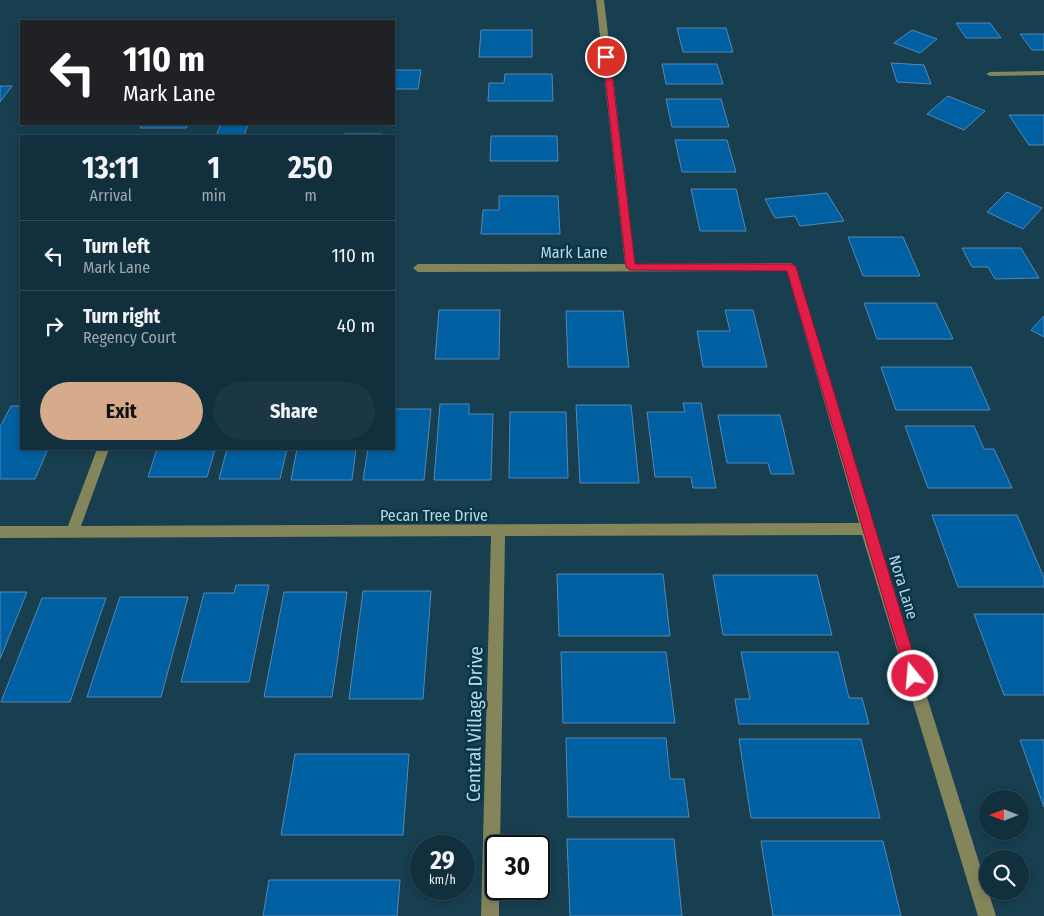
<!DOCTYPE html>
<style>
:root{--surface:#112f3c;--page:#1a3743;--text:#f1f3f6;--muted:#9ca9af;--line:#304a56;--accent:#d6ab8b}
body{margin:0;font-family:"Fira Sans Condensed",sans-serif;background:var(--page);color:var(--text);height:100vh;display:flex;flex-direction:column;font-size:19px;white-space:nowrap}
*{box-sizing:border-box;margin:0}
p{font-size:16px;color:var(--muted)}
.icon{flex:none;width:28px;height:28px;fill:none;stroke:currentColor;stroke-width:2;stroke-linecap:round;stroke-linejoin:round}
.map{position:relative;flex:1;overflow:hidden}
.details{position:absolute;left:20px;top:135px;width:375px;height:315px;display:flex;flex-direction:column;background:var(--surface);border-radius:0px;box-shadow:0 2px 8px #0003,0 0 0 1px var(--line)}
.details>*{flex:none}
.hud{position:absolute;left:20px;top:20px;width:375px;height:105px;border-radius:0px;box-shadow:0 2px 8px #0003,0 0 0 1px var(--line);background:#202124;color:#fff;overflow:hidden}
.needle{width:32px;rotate:270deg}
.controls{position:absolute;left:979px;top:790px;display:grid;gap:10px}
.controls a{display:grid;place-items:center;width:50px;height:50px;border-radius:50%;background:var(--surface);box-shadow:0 2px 8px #0003,0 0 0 1px var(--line);font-size:25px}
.speed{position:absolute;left:410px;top:835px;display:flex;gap:10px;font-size:25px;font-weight:700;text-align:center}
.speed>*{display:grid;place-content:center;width:65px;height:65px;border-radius:50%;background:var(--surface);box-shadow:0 2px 8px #0003,0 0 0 1px var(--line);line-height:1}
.speed small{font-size:12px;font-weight:400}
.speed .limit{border:2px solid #111;border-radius:8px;background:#fff;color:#111}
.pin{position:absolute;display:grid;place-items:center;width:42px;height:42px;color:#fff;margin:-21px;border:2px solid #fff;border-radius:50%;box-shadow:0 1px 5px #0007}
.me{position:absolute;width:55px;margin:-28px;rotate:343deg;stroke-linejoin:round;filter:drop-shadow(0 0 4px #0008)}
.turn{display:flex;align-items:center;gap:18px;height:105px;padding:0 20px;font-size:22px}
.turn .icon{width:65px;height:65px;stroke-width:2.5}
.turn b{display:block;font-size:35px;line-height:42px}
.eta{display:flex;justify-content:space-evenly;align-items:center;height:85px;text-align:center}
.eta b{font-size:30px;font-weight:700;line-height:35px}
.button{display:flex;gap:10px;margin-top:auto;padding:10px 20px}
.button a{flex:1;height:58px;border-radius:30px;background:var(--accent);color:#111;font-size:20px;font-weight:700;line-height:58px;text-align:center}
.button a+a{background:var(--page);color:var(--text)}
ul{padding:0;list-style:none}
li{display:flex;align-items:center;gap:15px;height:70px;padding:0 20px;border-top:1px solid var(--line)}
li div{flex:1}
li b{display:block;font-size:19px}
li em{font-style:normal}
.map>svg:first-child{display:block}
.building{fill:#0060a2;stroke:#5687b5}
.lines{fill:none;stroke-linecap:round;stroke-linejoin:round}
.minor{fill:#85855c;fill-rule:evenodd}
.route{fill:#e11d48;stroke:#92132f}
.labels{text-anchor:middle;stroke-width:5;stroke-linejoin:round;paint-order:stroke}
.street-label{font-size:16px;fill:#b5d9ea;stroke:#0a3545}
.near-street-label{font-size:19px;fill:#b5d9ea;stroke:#0a3545}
</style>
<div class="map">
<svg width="1044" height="916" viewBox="0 0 1044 916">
<rect width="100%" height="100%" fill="#173f50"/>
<g class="building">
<polygon points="956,23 990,23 1001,38 966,38"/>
<polygon points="677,28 726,28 733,52 683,52"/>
<polygon points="481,30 532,30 532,57 479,57"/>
<polygon points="912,30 937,39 920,53 894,43"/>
<polygon points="1020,34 1044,34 1044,50 1032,50"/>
<polygon points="891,63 924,65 931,84 897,82"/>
<polygon points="662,64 717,64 723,84 666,84"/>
<polygon points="394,70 421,70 418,89 395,89 394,96"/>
<polygon points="505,74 552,74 553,101 488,101 489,83 504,83"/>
<polygon points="0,86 12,86 0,102"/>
<polygon points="948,96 985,111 964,130 927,114"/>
<polygon points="666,99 721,99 729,127 672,127"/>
<polygon points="1009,115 1044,115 1044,145 1029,145"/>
<polygon points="142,124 188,124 186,128 140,128"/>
<polygon points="221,124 248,124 244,136 216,136"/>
<polygon points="344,134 382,134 382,136 343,136"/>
<polygon points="491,136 557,136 558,161 490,161"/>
<polygon points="675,140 727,140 736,172 682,172"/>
<polygon points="691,189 736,189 746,231 700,231"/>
<polygon points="1007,192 1042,208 1023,229 987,212"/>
<polygon points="827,193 844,221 800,226 795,216 775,218 765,199"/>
<polygon points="499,196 558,196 560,234 481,234 483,210 499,210"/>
<polygon points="848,237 903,237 920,276 863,276"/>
<polygon points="962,248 1021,248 1039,278 995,279 988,267 972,267"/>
<polygon points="864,303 936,303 953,339 877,339"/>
<polygon points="439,310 500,310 499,359 435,359"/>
<polygon points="725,310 753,310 767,367 703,367 697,331 730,331"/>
<polygon points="566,311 623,311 629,367 568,367"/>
<polygon points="1044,316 1044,337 1031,330"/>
<polygon points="881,367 971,367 990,410 896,410"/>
<polygon points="683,403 701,403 716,488 693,488 691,477 655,477 647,412 685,412"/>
<polygon points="440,404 469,404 469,414 493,414 491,480 434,480"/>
<polygon points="576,405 631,405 639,483 580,483"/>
<polygon points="11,406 21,406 21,449 48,449 35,479 0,479 0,427"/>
<polygon points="394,409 431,409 424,480 363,480 368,449 394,449"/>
<polygon points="510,412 566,412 568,478 509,478"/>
<polygon points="718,415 780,415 794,474 771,474 768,463 727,463"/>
<polygon points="905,426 974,426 984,449 994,449 1012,488 928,488"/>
<polygon points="157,449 215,449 207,477 148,477"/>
<polygon points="227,449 287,449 280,479 219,479"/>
<polygon points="297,449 356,449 352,480 291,480"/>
<polygon points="932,515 1017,515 1044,578 1044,587 958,587"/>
<polygon points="557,574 663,574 670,636 559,636"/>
<polygon points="713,575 817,575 832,635 723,635"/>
<polygon points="236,585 269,585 249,682 181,682 204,593 234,593"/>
<polygon points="363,591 431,591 423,699 349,699"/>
<polygon points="0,592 27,592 0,659"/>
<polygon points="284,592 347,592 332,697 264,697"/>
<polygon points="120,597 188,597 161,697 87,697"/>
<polygon points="42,598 106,598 70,702 1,702"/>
<polygon points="974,614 1044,614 1044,695 1004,695"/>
<polygon points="561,652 666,652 675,723 563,723"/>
<polygon points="741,652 838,652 849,698 862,698 869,724 739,724 735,699 750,699"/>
<polygon points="566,738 666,738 670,779 684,779 689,817 568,817"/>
<polygon points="739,739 861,739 880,818 751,818"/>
<polygon points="1020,740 1044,740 1044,807"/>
<polygon points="295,754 409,754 403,835 281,835"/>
<polygon points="567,839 674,839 682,916 570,916"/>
<polygon points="761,841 883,841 901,916 773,916"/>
<polygon points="269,880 400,880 397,916 263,916"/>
</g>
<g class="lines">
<g class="minor">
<polygon points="596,0 604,0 635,264 791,263 796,267 874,529 996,916 978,916 862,535 505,536 500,846 496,846 496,889 499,889 499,916 481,916 491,536 0,538 0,526 68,526 97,449 109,449 81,526 859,523 787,271 418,272 413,268 418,264 625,264"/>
<polygon points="1044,71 1044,75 990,76 986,74 990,72"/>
</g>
</g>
<polygon class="route" points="606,55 610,57 635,264 791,264 796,267 920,676 918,681 913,683 908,681 906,676 787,271 630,270 626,267 603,57"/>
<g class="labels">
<g class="street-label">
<text x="574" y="258">Mark Lane</text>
<text x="434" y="521">Pecan Tree Drive</text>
<text transform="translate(904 587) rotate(73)" y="6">Nora Lane</text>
</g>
<g class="near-street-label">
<text transform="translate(474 724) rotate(-89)" y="7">Central Village Drive</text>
</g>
</g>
</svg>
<div class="controls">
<a><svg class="needle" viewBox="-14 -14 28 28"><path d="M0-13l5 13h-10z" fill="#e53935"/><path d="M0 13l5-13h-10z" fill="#9ca9af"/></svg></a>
<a><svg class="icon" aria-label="search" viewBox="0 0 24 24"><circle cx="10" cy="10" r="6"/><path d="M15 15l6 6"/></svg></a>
</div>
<div class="speed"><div>29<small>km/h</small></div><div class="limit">30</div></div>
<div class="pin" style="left:606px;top:57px;background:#d93025"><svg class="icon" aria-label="arrive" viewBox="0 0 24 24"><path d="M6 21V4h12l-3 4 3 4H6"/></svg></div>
<svg class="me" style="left:913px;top:676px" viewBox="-20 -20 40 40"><circle r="17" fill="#e11d48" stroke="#fff" stroke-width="3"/><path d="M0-11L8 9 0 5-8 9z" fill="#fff"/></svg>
<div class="hud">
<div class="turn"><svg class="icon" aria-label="left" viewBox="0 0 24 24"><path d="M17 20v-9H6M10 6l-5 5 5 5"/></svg><div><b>110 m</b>Mark Lane</div></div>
</div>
<section class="details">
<div class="eta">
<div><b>13:11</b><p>Arrival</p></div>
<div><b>1</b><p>min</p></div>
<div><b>250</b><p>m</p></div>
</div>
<ul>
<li><svg class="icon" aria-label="left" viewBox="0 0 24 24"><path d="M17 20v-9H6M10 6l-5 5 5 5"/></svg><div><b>Turn left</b><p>Mark Lane</p></div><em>110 m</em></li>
<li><svg class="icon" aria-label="right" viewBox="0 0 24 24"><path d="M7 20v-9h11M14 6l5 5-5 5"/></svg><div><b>Turn right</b><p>Regency Court</p></div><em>40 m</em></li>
</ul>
<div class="button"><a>Exit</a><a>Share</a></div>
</section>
</div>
